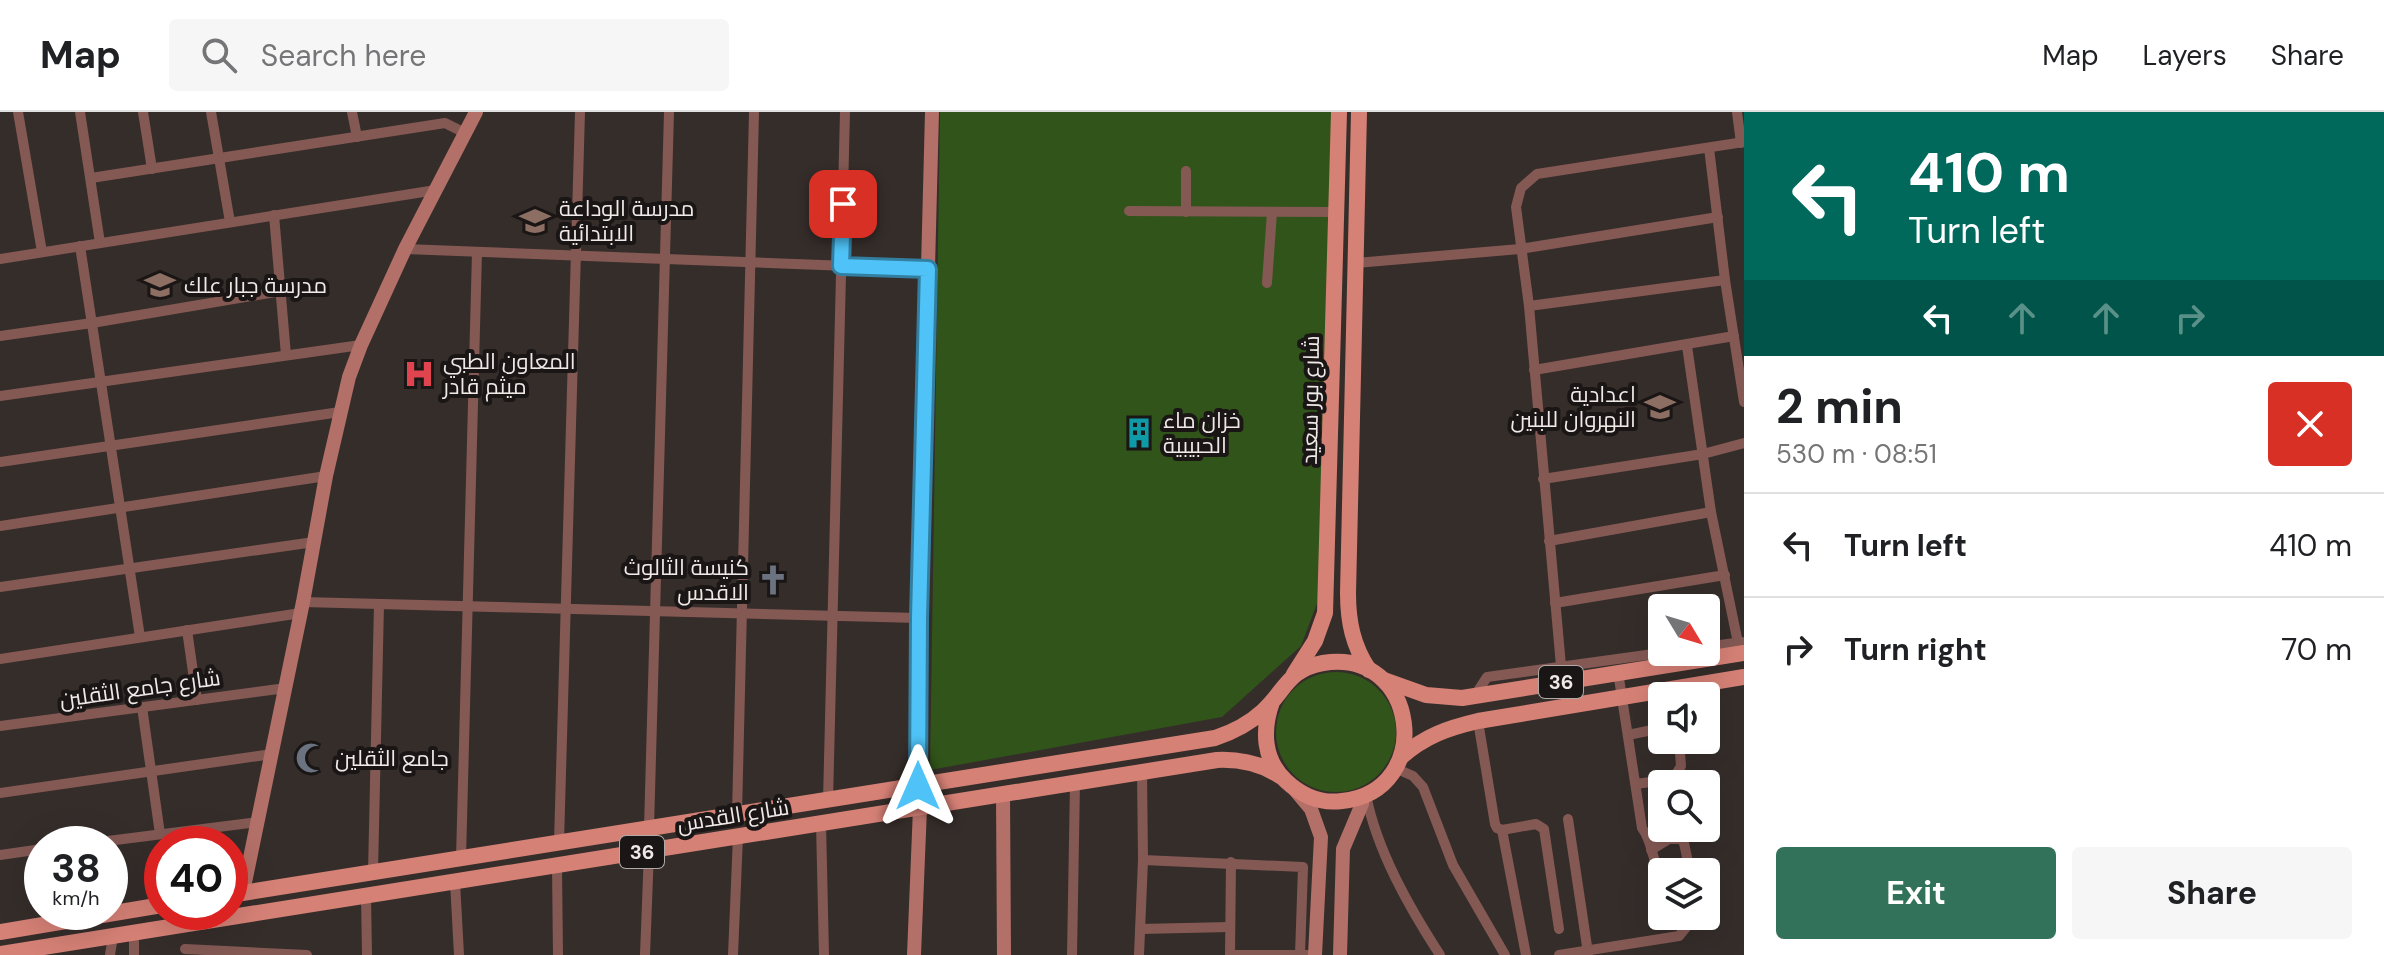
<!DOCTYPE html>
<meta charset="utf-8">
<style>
:root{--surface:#fff;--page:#f6f6f6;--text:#202124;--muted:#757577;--line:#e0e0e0;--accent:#33725a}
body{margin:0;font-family:"DM Sans",Cairo,sans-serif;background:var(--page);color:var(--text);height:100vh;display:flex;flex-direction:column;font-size:30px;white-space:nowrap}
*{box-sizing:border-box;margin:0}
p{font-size:26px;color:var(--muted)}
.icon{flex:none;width:44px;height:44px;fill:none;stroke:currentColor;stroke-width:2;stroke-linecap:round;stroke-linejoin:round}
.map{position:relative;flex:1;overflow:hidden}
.side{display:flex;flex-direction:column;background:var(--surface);width:640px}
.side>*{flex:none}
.top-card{background:#00695c;color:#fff;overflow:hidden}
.needle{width:52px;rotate:128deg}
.controls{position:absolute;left:1648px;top:482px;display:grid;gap:16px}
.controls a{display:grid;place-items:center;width:72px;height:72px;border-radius:8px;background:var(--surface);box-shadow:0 8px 32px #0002;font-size:40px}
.speed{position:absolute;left:24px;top:714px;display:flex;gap:16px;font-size:40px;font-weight:700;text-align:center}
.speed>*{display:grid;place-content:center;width:104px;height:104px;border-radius:50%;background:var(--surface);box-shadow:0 8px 32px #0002;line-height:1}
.speed small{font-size:20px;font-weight:400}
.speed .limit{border:12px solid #d22;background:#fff;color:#111}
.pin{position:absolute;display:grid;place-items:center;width:68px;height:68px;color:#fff;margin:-34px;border-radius:16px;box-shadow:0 4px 12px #0006}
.me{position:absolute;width:88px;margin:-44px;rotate:0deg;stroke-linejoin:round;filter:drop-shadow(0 0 6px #0008)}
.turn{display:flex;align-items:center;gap:28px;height:168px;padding:0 32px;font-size:36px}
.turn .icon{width:104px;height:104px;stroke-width:2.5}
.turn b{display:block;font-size:56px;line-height:68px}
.lanes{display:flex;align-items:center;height:76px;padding:0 32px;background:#0003;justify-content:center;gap:40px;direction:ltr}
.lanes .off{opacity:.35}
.round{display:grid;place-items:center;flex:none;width:84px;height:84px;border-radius:8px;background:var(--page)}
.head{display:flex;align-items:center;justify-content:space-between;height:136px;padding:0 32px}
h1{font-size:48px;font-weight:700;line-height:60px}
.cta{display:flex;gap:16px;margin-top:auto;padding:16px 32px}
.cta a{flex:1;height:92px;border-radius:8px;background:var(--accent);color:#fff;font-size:32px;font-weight:700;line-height:92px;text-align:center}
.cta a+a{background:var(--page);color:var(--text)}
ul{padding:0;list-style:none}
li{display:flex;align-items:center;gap:24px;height:104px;padding:0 32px;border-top:2px solid var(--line)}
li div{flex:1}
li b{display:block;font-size:30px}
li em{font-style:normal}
header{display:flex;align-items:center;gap:48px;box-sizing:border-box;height:112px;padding:0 40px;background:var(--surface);border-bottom:2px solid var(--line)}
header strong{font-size:38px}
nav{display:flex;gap:44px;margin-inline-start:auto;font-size:28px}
.search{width:560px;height:72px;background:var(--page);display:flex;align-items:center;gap:20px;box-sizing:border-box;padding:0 28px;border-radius:8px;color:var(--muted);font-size:30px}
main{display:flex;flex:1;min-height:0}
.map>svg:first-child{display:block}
.green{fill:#31541a}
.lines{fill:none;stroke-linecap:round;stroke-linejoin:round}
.street{stroke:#845954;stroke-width:10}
.secondary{stroke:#b37068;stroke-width:14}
.primary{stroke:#d68176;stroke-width:16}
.route-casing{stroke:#337fa1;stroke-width:20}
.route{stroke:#4fc3f7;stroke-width:14}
.labels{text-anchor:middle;stroke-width:8;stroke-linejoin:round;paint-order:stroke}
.shield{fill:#1a1615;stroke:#afaaa8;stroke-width:2}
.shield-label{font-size:20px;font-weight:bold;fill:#efe9e7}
.poi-label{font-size:22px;fill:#efe9e7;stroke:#1a1615;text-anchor:start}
.street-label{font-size:22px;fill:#efe9e7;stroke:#1a1615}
</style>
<header>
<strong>Map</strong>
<div class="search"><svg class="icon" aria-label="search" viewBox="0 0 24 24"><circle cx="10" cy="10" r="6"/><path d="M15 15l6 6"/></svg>Search here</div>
<nav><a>Map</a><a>Layers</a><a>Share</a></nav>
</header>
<main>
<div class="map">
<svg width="1744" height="843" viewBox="0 0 1744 843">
<rect width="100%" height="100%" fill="#352d2a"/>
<g class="green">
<polygon points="940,0 1340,0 1328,462 1301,534 1222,605 930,658"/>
<circle cx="1336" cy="620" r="60"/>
</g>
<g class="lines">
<g class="street">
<polyline points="18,0 42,140"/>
<polyline points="80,0 100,131"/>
<polyline points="143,0 152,57"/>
<polyline points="211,0 230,110"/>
<polyline points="352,0 357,25"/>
<polyline points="1737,0 1741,31"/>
<polyline points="1709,36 1725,168 1744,290"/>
<polyline points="1186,59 1186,100"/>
<polyline points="91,66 445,11 465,21"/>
<polyline points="1129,99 1337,100"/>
<polyline points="274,103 286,243"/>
<polyline points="80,134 140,525"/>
<polyline points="405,137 928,157"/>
<polyline points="0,147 436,78"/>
<polyline points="1356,151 1520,137 1718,105"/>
<polyline points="1267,171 1272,100"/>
<polyline points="1529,194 1725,168"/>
<polyline points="0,224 92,211 281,179"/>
<polyline points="1687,234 1711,400 1738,531"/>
<polyline points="1534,258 1734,224"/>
<polyline points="0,284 361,233"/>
<polyline points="0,350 340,300"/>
<polyline points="1543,367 1703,342 1744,331"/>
<polyline points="0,414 326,364"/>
<polyline points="1549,429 1711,400"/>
<polyline points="0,475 314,430"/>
<polyline points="303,490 919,506"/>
<polyline points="1555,491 1725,463"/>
<polyline points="187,518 197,588"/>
<polyline points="1706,535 1742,530"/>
<polyline points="0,547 301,501"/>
<polyline points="1561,554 1529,194 1516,95 1521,76 1537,62 1744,30"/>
<path d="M1618,560l24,156c11,14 9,33 20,47"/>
<polyline points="1474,585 1487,565 1668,540"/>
<polyline points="142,595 160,722"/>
<polyline points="1478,609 1495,712 1497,716 1502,718 1526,843"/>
<polyline points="0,614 286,576"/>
<polyline points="1628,623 1662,616"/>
<polyline points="1395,656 1413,664 1423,675 1453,753 1505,843"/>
<polyline points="1636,672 1673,667 1681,654 1679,628"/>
<polyline points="0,681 272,642"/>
<path d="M1366,683c11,56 43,112 74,160"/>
<polyline points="828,689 845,0"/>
<polyline points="737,702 754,0"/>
<polyline points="1568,707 1588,841"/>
<polyline points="821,711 824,843"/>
<polyline points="649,716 669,0"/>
<polyline points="1502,718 1536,712 1544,717 1559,817"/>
<polyline points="559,730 580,0"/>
<polyline points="84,732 258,710"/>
<polyline points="1651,738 1669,727 1681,727 1684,731 1690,760"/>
<polyline points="0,743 42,737"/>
<polyline points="461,746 477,140"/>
<polyline points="1143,748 1303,755 1300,843"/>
<polyline points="557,755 558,843"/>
<polyline points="373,760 379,492"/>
<polyline points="455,770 459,843"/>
<polyline points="366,784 367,843"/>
<polyline points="1140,817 1230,815"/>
<polyline points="134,822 134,843"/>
<polyline points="185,837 307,843"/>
<polyline points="110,843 113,824"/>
<polyline points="645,843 649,739"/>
<polyline points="733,843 738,724"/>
<polyline points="1072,843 1075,671"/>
<polyline points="1139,843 1143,748 1142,660"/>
<polyline points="1230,843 1231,750"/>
<polyline points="1233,843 1315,843"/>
<polyline points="1559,843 1679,824 1688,813 1687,804"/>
</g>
<g class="secondary">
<polyline points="918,674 919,506 932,0"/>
<polyline points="1295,678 1311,697 1321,725 1315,843"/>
<polyline points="1003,682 1004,843"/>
<polyline points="243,780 303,490 326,364 349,265 361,233 405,137 476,0"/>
<polyline points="914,843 920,696"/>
<polyline points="1340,843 1343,737 1362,692 1363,684"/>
</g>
<g class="primary">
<path d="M1359,0l-11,481c0,29 5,53 21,77"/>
<polyline points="1294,562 1315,529 1325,501 1339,0"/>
<polyline points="1384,568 1426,583 1462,586 1744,541"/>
<path d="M1401,645c24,-21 47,-29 77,-36l266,-44"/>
<path d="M230,783l985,-157c18,-6 34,-14 48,-27 22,-20 25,-42 60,-48 95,-16 114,128 19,138 -22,3 -40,-5 -56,-20 -23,-21 -24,-51 -14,-79"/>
<polyline points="0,820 162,793"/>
<path d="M0,842l1217,-194c23,-1 43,3 63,16"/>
</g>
</g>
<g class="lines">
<g class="route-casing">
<polyline id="route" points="843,92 841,154 928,157 919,506 918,674"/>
</g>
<use href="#route" class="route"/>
</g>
<defs>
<g id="school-bare" transform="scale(2.4)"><path d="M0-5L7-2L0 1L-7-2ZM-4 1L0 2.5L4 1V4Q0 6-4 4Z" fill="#8d6e63" stroke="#1a1615" stroke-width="2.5" paint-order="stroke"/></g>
<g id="hospital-bare" transform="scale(2.4)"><path d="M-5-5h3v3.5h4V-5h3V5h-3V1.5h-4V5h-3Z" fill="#e0444e" stroke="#1a1615" stroke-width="2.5" paint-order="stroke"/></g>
<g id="building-bare" transform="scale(2.4)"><path d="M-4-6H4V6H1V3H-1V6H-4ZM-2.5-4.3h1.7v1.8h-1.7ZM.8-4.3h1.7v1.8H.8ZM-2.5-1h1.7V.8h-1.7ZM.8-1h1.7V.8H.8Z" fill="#0f9aa8" stroke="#1a1615" stroke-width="2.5" paint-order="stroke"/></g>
<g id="church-bare" transform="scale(2.4)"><path d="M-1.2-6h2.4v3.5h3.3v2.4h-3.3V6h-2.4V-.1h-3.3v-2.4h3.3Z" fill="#6b7280" stroke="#1a1615" stroke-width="2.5" paint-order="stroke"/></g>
<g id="mosque-bare" transform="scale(2.4)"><path d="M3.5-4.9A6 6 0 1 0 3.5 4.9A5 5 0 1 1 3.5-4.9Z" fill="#6b7280" stroke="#1a1615" stroke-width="2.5" paint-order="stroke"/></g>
</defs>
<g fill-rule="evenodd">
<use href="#school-bare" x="535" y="109"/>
<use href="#school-bare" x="160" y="173"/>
<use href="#hospital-bare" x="419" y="262"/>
<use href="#school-bare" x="1660" y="295"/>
<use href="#building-bare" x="1139" y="321"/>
<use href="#church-bare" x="773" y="468"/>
<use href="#mosque-bare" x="311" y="646"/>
</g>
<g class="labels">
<g class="shield">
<rect x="1539" y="554" width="44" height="32" rx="6"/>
<rect x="620" y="724" width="44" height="32" rx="6"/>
</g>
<g class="shield-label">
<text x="1561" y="577">36</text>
<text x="642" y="747">36</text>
</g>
<g class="poi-label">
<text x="559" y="104">مدرسة الوداعة<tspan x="559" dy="25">الابتدائية</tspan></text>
<text x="184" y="181">مدرسة جبار علك</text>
<text x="443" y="257">المعاون الطبي<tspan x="443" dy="25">ميثم قادر</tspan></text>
<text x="1636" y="290" text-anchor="end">اعدادية<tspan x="1636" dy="25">النهروان للبنين</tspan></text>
<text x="1163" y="316">خزان ماء<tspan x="1163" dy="25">الحبيبية</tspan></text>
<text x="749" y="463" text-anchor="end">كنيسة الثالوث<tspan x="749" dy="25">الاقدس</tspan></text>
<text x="335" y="654">جامع الثقلين</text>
</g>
<g class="street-label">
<text transform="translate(1310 288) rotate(-89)" y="8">شارع بور سعيد</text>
<text transform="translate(140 576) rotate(-8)" y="8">شارع جامع الثقلين</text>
<text transform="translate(733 703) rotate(-9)" y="8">شارع القدس</text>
</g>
</g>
</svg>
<div class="controls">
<a><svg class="needle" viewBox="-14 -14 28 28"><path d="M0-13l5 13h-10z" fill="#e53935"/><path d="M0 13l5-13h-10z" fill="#757577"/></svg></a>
<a><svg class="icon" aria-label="sound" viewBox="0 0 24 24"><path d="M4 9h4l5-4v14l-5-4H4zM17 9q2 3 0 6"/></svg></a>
<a><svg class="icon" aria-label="search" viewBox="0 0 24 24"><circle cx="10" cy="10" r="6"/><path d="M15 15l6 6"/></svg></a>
<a><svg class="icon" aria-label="layers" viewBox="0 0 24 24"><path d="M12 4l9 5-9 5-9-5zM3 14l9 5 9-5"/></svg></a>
</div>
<div class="speed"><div>38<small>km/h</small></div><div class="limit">40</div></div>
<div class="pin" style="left:843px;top:92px;background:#d93025"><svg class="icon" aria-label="arrive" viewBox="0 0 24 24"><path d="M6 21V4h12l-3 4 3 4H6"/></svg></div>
<svg class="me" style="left:918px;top:674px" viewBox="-20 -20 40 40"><path d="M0-17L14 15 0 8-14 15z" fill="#4fc3f7" stroke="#fff" stroke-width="4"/></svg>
</div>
<section class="side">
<div class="top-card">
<div class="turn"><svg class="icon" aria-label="left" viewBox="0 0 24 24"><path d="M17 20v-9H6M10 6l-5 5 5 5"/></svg><div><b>410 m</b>Turn left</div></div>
<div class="lanes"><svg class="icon" aria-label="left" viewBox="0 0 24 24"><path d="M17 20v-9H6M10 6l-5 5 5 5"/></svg><svg class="icon off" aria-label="ahead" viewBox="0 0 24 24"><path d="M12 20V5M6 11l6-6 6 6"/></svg><svg class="icon off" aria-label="ahead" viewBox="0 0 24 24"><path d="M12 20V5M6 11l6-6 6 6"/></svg><svg class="icon off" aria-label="right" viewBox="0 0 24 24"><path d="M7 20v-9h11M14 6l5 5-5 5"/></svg></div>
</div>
<div class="head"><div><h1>2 min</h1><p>530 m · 08:51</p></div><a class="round" style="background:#d93025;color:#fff"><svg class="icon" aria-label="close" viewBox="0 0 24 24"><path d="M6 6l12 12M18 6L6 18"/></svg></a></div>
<ul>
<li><svg class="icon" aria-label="left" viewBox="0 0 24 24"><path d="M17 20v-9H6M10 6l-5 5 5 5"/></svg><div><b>Turn left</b></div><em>410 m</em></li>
<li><svg class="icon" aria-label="right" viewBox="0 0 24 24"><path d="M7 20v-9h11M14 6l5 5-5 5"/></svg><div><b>Turn right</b></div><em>70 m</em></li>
</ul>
<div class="cta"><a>Exit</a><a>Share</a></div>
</section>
</main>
